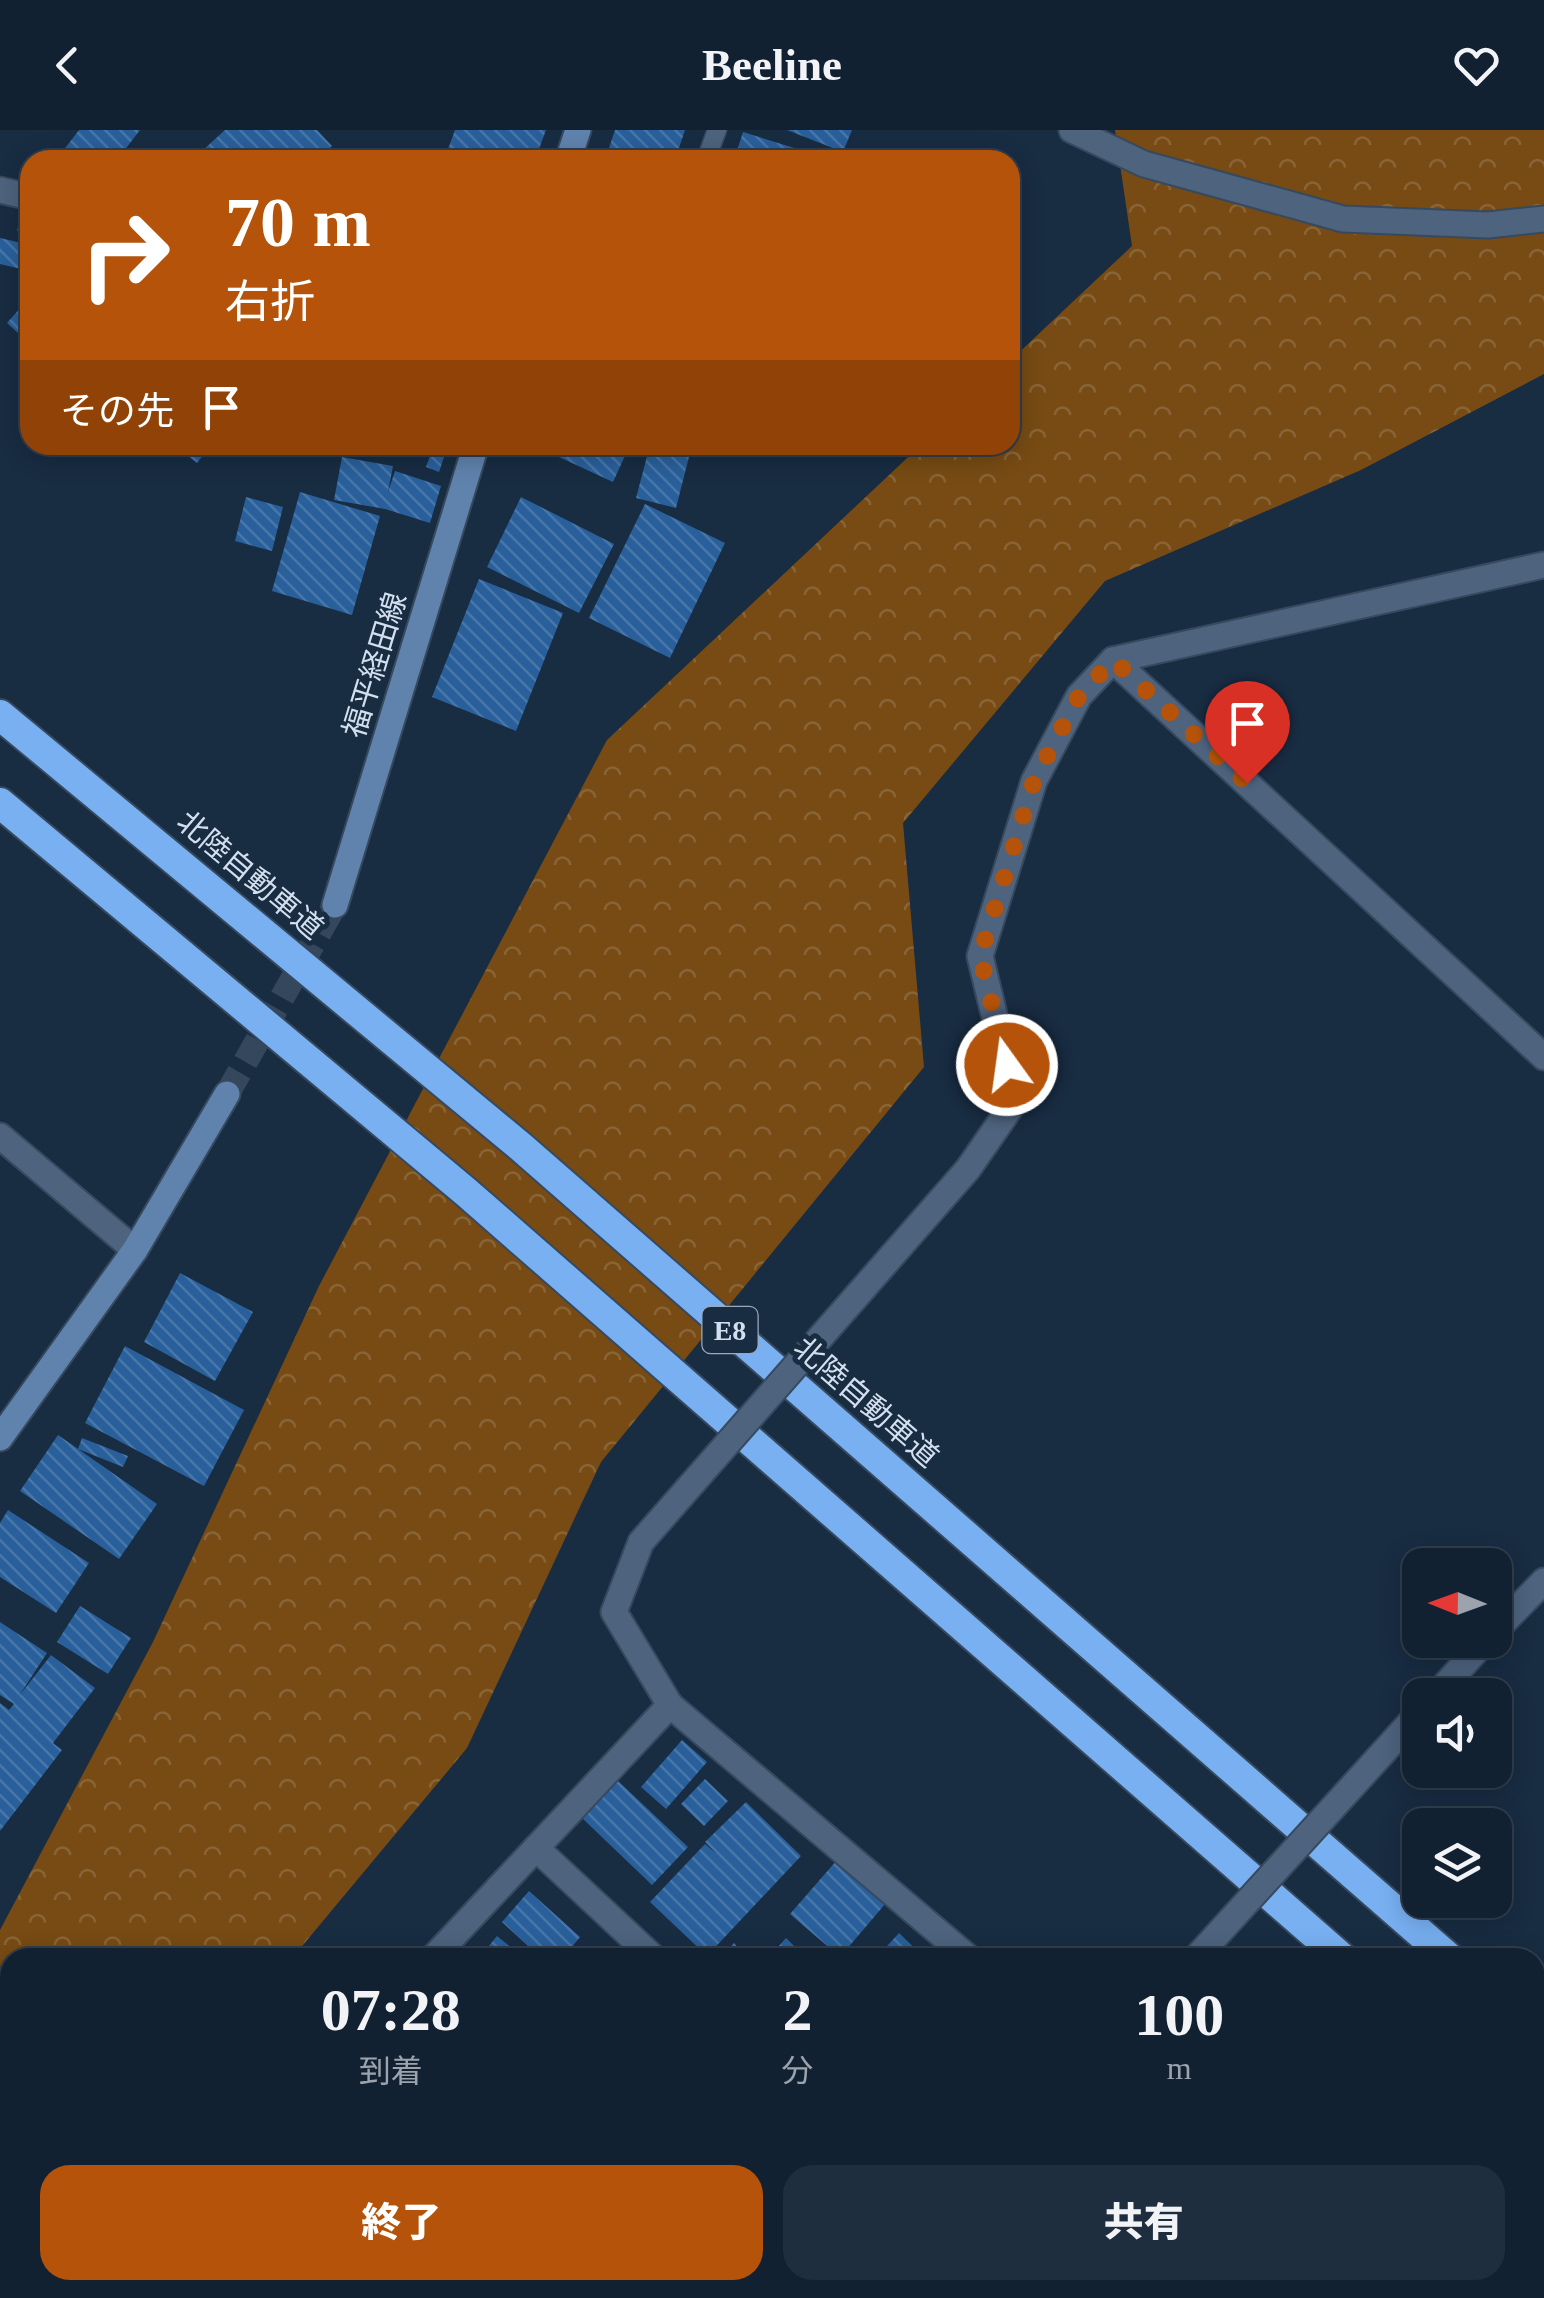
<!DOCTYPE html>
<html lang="ja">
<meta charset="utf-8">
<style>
:root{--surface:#122132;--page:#1f2e3e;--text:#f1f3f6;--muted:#9ca3ac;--line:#313e4d;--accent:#b45309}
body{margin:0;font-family:"Times New Roman","Noto Sans JP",serif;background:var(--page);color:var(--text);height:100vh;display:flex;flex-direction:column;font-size:38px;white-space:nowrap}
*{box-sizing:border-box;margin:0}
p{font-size:32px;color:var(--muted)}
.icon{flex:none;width:55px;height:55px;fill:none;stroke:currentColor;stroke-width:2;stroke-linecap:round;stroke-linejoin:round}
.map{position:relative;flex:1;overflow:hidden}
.panel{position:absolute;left:0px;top:1818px;width:1545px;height:352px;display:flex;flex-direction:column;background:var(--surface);border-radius:30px 30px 0 0;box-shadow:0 5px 25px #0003,0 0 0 2px var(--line)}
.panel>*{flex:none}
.guide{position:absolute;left:20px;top:20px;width:1000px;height:305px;border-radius:30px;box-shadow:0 5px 25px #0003,0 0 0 2px var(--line);background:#b45309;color:#fff;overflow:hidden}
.needle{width:65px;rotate:271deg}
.controls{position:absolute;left:1402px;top:1418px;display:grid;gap:20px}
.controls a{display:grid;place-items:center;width:110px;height:110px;border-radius:20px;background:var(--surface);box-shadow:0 5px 25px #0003,0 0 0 2px var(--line);font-size:50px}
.pin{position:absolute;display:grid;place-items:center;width:85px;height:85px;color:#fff;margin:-102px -42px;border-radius:50% 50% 50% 0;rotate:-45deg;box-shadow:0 0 10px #0007}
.pin .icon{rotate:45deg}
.me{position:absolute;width:110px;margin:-55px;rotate:346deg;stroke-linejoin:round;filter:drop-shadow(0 0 8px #0008)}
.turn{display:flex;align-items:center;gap:35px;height:210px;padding:0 40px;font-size:45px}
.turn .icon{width:130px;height:130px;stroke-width:2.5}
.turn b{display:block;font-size:70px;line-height:85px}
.then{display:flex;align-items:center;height:95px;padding:0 40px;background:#0003;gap:20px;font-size:38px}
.eta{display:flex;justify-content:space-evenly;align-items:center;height:170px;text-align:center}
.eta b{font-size:60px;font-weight:800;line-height:70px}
.action{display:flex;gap:20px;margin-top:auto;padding:20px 40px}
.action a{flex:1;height:115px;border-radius:30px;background:var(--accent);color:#fff;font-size:40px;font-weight:800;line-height:115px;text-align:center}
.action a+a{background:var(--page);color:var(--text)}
header{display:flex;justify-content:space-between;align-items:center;height:130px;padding:0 40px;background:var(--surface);font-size:45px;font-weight:800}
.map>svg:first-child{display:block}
.forest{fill:url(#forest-crowns)}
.building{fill:url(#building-back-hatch)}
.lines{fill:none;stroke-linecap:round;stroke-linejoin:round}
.secondary-tunnel{stroke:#34475c;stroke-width:25;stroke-dasharray:25 12;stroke-linecap:butt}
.service-casing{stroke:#36495e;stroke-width:21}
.minor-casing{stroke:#36495e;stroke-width:29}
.tertiary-casing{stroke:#36495e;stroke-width:29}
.secondary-casing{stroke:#36495e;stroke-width:29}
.motorway-casing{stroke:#36495e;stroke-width:34}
.service{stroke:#4d637e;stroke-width:18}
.minor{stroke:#4d637e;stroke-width:25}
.tertiary{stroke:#4d637e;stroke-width:25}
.secondary{stroke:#5f83ad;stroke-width:25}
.motorway{stroke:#78b0f2;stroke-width:30}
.minor-bridge-casing{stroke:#36495e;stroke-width:29;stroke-linecap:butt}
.minor-bridge{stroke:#4d637e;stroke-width:25}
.route{stroke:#b45309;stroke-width:18;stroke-dasharray:0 32.4}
.labels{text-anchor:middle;stroke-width:10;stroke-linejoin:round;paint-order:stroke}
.shield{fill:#182c42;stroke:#9ba9ba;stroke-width:2.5}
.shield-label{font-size:28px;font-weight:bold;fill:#d3dfee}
.street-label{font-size:30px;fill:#d3dfee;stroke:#182c42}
</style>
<header><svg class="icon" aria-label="back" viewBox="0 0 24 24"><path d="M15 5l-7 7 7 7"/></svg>Beeline<svg class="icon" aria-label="heart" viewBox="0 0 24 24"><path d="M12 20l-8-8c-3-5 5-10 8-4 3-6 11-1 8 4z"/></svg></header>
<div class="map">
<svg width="1544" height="2168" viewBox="0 0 1544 2168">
<defs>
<pattern id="forest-crowns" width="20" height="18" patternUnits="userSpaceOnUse" patternTransform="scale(2.5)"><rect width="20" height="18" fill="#774b13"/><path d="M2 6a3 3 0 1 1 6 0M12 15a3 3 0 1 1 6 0" fill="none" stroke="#896436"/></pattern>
<pattern id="building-back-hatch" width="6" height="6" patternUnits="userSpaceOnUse" patternTransform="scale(2.5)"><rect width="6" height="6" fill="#29609b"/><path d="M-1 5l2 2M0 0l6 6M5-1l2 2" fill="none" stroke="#4776a9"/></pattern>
</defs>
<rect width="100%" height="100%" fill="#182c42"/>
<polygon class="forest" points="1115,0 1544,0 1544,244 1361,340 1105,451 903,693 924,937 601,1332 467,1618 293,1827 10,1828 10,2160 37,2160 32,2168 0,2168 0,1800 153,1512 319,1156 607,610 921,315 1010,315 1010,231 1132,116"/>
<g class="building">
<polygon points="79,0 140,0 117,30 56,30"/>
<polygon points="225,0 317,0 332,16 317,30 192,30"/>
<polygon points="455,0 546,0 535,30 444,30"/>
<polygon points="615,0 685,0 675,30 615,30 606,27"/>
<polygon points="787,0 852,0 843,22"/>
<polygon points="743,2 830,29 830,30 734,30"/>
<polygon points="20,87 30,89 30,103 17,101"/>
<polygon points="0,108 30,115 25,140 0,134"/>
<polygon points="30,167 30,214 7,193"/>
<polygon points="174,315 211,315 197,333"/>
<polygon points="434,315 448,315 439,342 426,337"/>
<polygon points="533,315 630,315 613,352"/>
<polygon points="650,315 692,315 676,378 636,368"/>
<polygon points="342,327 393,336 388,362 395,341 441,356 430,393 385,379 334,370"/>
<polygon points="300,362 380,386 352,485 272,461"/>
<polygon points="246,367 283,377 272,421 235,411"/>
<polygon points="521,367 614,414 579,483 487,437"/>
<polygon points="645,374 725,413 670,528 589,488"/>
<polygon points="479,449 563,483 516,601 432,567"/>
<polygon points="180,1143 253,1182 215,1251 144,1212"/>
<polygon points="125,1216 244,1280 204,1356 85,1293"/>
<polygon points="58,1305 157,1374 119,1429 20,1361"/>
<polygon points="82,1308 128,1326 123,1337 78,1319"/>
<polygon points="8,1380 89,1433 56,1483 0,1447 0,1393"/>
<polygon points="80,1476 131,1508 108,1544 57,1512"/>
<polygon points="0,1492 47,1523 19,1566 51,1525 95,1558 53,1613 62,1620 0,1701 0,1573 9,1580 14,1574 0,1565"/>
<polygon points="682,1610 707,1632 666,1679 641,1657"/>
<polygon points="705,1649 728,1671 704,1696 681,1674"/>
<polygon points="617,1650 688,1717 652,1755 582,1688"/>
<polygon points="746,1672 801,1726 707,1826 650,1772 705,1714 717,1724 705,1712"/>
<polygon points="837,1730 886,1773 840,1827 790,1784"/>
<polygon points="529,1761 580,1807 563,1828 541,1828 502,1792"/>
<polygon points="899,1803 925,1828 876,1828"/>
<polygon points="497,1806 524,1828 479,1828"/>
<polygon points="786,1808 806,1828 768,1828"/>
<polygon points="734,1813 746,1828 719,1828"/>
<polygon points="464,2160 500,2160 492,2168 472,2168"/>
<polygon points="584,2160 636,2160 628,2168 592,2168"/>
<polygon points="660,2160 682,2160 689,2168 651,2168"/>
<polygon points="767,2160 799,2160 792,2168 776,2168"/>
<polygon points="1078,2160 1167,2160 1160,2168 1070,2168"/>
<polygon points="1208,2160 1291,2160 1283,2168 1216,2168"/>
</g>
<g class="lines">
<polyline class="secondary-tunnel" points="227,964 335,775"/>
<g class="service-casing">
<polyline id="service" points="706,30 717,0"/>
</g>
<g class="minor-casing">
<g id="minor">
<polyline points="1072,0 1144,34 1343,89 1488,95 1544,89"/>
<polyline points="0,60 30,67"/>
<polyline points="1113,530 1544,435"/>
<polyline points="968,1039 1015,971 980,826 1034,651 1079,566 1113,530 1544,927"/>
<polyline points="1495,1501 1544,1451"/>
<polyline points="1436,1565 1486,1510"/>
<polyline points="670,1575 969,1828"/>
<polyline points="536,1718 654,1828"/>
<polyline points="433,1828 670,1575 614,1482 641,1412"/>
<polyline points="423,2160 431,2168"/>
<polyline points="714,2160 723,2168"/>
<polyline points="1015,2160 1024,2168"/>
<polyline points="1395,2160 1406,2168"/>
<polyline points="872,2168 880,2160"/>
</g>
</g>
<g class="tertiary-casing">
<polyline id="tertiary" points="0,1006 135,1120"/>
</g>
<g class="secondary-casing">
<g id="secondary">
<polyline points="568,30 578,0"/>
<polyline points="335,775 476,315"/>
<polyline points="0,1308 135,1120 227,964"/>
</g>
</g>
<g class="motorway-casing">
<g id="motorway">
<polyline points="0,585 521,1017 1449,1828"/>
<polyline points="0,673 466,1062 1342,1828"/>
<polyline points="1535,1902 1544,1910"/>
<polyline points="1535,1997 1544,2004"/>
</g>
</g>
<use href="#service" class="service"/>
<use href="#minor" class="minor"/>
<use href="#tertiary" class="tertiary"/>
<use href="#secondary" class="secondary"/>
<use href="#motorway" class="motorway"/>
<g class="minor-bridge-casing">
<g id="minor-bridge">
<polyline points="641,1412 968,1039"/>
<polyline points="1196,1828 1420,1582"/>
</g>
</g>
<use href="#minor-bridge" class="minor-bridge"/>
</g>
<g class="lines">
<polyline class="route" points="1007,935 980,826 1034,651 1079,566 1113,530 1247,653"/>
</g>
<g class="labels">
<rect class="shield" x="702.5" y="1177" width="55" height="46" rx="8"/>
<g class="shield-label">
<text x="730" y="1210">E8</text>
</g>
<g class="street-label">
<text transform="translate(375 535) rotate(-73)" y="10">福平経田線</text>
<text transform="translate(250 745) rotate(40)" y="10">北陸自動車道</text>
<text transform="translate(866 1272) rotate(41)" y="10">北陸自動車道</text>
</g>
</g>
</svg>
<div class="controls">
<a><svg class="needle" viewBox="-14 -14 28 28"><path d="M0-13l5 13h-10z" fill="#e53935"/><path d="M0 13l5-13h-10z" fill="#9ca3ac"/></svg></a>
<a><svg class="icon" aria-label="sound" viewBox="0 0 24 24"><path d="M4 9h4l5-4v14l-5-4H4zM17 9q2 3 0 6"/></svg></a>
<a><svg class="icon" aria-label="layers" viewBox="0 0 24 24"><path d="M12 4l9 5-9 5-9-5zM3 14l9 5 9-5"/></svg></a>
</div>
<div class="pin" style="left:1247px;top:653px;background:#d93025"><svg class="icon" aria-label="arrive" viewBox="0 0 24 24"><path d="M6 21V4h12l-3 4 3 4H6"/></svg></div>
<svg class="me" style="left:1007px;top:935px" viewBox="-20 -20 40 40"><circle r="17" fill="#b45309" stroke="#fff" stroke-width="3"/><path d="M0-11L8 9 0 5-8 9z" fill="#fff"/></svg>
<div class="guide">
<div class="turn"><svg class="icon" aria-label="right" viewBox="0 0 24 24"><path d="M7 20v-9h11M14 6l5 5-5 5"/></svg><div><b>70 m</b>右折</div></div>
<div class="then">その先<svg class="icon" aria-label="arrive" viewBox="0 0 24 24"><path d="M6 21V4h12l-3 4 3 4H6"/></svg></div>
</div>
<section class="panel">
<div class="eta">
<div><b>07:28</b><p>到着</p></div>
<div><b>2</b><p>分</p></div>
<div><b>100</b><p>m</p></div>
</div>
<div class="action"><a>終了</a><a>共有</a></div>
</section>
</div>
